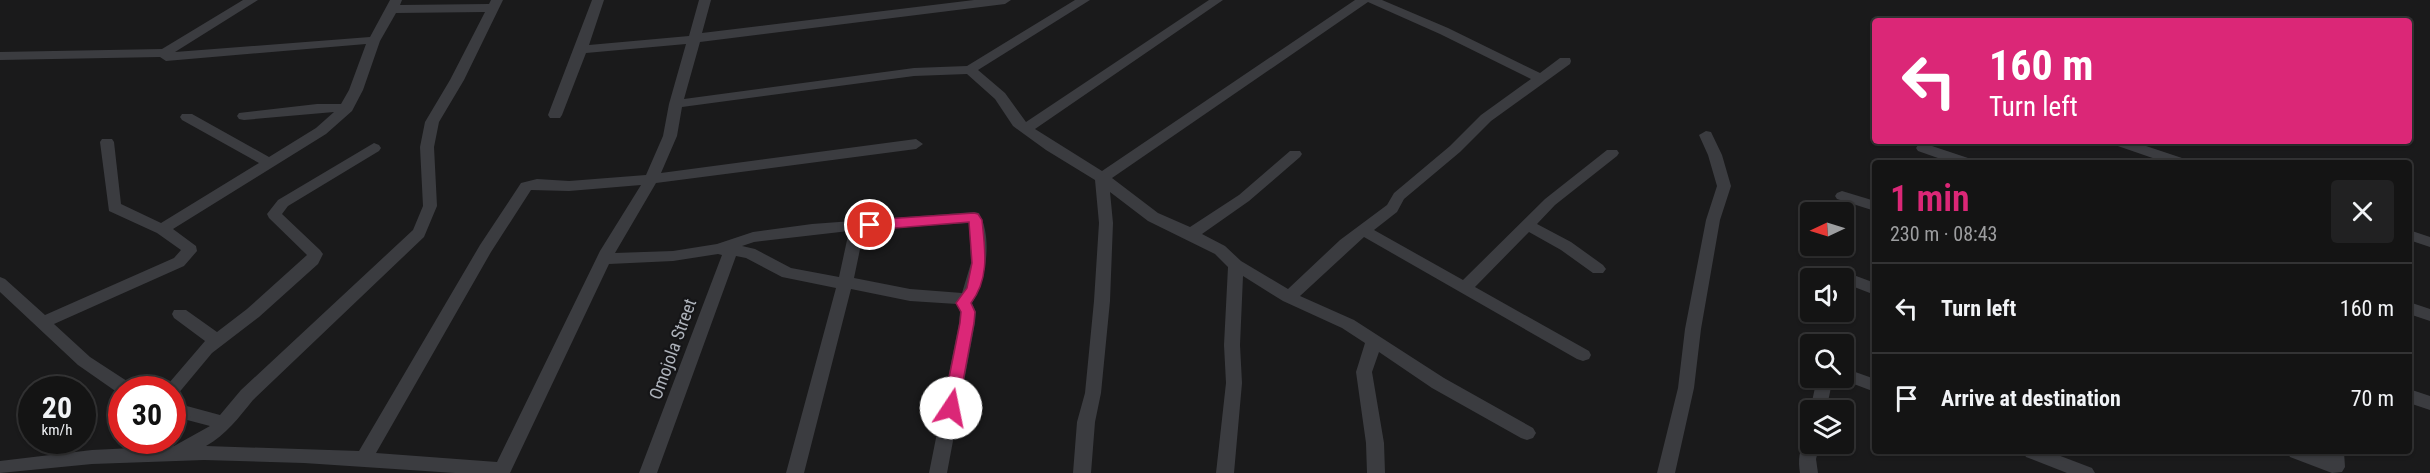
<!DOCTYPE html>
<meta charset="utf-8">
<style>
:root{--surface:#141414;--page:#212122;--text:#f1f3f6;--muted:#9d9ea0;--line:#333334;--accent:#db2777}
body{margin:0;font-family:"Roboto Condensed",sans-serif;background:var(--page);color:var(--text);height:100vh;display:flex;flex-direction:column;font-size:22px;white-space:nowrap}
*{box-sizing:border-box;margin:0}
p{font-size:20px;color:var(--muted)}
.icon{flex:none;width:33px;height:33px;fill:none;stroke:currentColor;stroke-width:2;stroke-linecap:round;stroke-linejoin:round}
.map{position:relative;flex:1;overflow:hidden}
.panel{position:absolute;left:1872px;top:160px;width:540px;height:294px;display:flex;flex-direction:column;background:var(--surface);border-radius:6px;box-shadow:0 2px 4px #0004,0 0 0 2px var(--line)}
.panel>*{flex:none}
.top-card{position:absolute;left:1872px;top:18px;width:540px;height:126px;border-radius:6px;box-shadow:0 2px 4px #0004,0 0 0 2px var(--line);background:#db2777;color:#fff;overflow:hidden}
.needle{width:39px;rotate:266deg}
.tools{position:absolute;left:1800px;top:202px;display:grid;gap:12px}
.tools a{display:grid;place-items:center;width:54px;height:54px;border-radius:6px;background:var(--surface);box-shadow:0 2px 4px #0004,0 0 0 2px var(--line);font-size:30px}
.speed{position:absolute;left:18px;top:376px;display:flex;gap:12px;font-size:30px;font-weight:700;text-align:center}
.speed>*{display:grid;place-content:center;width:78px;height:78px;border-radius:50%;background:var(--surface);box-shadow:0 2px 4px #0004,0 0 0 2px var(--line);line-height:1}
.speed small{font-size:15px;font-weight:400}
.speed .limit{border:9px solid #d22;background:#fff;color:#111}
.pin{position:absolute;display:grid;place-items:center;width:51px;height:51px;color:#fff;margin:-26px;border:3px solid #fff;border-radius:50%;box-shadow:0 2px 6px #0007}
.me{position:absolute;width:66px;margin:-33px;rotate:11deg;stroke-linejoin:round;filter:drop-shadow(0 0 4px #0008)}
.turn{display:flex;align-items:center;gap:21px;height:126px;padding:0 18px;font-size:27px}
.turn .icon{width:78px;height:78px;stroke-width:2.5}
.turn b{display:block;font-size:42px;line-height:51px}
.round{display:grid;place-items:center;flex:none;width:63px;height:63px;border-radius:6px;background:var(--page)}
.overview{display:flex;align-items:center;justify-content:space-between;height:102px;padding:0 18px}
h1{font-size:36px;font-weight:600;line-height:45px;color:var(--accent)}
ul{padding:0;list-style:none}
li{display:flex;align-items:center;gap:18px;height:90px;padding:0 18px;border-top:2px solid var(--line)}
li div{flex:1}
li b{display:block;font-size:22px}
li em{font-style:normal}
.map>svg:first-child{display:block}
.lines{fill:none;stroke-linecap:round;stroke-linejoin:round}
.minor{fill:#3b3c40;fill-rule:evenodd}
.route{fill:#db2777;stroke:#8e194d;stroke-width:1.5}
.labels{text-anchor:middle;stroke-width:4.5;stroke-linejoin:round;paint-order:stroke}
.street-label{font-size:18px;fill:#adb2ba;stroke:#151517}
</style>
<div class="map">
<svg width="2430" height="473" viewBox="0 0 2430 473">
<rect width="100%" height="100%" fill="#1a1a1b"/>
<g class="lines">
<g class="minor">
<path d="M243,0h15l-83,52 195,-15 20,-37h12l-2,5 89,-1 2,-4h12l-39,80 -25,42 -5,25 3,59 -13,31 -171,163c-14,17 -27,35 -47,46l153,5 121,-206 41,-62 16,-4 32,2 77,-6 17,-39 6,-32 17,-60 -100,9 -24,62 -2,3h-10l-2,-3 44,-115h12l-15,45 100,-9 10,-36h12l-9,33 272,-33h37l-6,4 -305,38 -16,57 230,-31 53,-2 108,-66h15l-112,70 27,23 21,29 183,-122h14l-188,129 67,42 253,-171h27l66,28 92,45 20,-15h10l1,3 -1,3 -79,57 -31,31 -56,47 -7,13 -23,18 89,50 82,-81 62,-49h10l2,3 -2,3 -62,49 -18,19 34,18 32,23 3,4 -3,4h-10l-32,-23 -32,-18 -54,55 114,64 2,4 -2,4 -6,2 -6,-2 -213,-122 -64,59 54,24 90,58 89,50 3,5 -3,5 -6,2 -6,-2 -89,-50 -53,-36 -7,20 12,71 1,30h-18l-1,-30 -10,-71 9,-29 -23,-15 -59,-27 -40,-25 -3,69 2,38 -8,90h-18l10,-90 -2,-38 4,-78 -13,-13 -67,-33 -38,-29 3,31 -3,78 -9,92 -6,29 -4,51h-18l4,-51 8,-29 9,-92 5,-78 -4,-43 -49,-30 -33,-24 -18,-27 -28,-25 -53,2 -232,31 -5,29 -16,37 255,-34 7,5 -7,5 -260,34 -41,70 58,-2 44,-7 36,-12 59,-8 162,-12 5,1c14,25 7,68 -7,90l4,9 -1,11 -28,150h-18l30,-150 1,-11 -3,-8 -47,-3 -59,-12 -47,184h-18l50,-185 -54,-11 -36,-19 -10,-2 -79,217h-18l83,-218 -4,-1 -45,7 -64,3 -99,209h-55l-151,-10 -100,-3 -112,4 -92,9v-12l92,-11 82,-4 36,-20 -38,-10v-14l48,13 21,-25 172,-160 10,-24 -3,-59 5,-25 25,-42 35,-68 -89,1 -16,28 -17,49 -11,21 -26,23 -153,95 23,17 1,5 -13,15 -130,58 36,33 43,28 2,5h-13l-1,5 -43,-30 -78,-73v-15l5,2 40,36 129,-57 7,-8 -24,-17 -48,-22 -9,-69 2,-3h10l2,3 7,62 40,19 98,-60 -77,-43 -2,-3 2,-3h10l77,43 47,-29 18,-16 -90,8 -5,-1 -2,-3 2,-3 78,-9h24l8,-14 17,-46 -200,17 -6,-4 -160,3v-8l162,-3zM1368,2l72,32 91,45 -50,36 -31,31 -56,47 -7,12 -47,35 -52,49 -47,-28 -16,-15 -23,-12 47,-33 51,-44 2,-3 -2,-3h-10l-51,44 -49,32 -32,-14 -46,-35zM641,185l-41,66 -103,211 -121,-9 115,-201 40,-62 38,1zM969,223l2,40 -9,30 -52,-4 -56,-11 10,-48zM849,231l-10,46 -48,-9 -36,-19 -13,-3 12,-4z"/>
<polygon points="1706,131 1711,132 1722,155 1731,186 1720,220 1701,329 1694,388 1675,473 1657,473 1678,388 1685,329 1706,220 1717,186 1708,155 1699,135"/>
<polygon points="2110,141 2131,141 2191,161 2193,164 2170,164 2112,144"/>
<polygon points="374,143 379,145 381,148 379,151 288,206 282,214 320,250 323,254 318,264 259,317 212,353 177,395 172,396 172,390 163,390 205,341 174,318 172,314 174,310 186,310 217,332 247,309 307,255 269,218 267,214 278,200"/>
<polygon points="1923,143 1977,161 1979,164 1955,164 1918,151 1916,148 1918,145"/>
<polygon points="1842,191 1875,201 1875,211 1837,199 1835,196 1837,193"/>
<polygon points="2409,230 2430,237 2430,247 2409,240"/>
<polygon points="1832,267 1875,283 1875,295 1844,283 1844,279 1827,277 1824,273 1827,269"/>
<polygon points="2409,302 2430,309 2430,321 2409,314"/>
<polygon points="1844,368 1875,379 1875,392 1838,378 1844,378"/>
<polygon points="1817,378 1833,378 1826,411 1810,411 1810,413 1810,411"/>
<polygon points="2409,389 2430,396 2430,410 2409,403"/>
<path d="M1810,437v7h10l-4,15 2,14h-18c-2,-13 -1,-22 5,-34z"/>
<polygon points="2023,452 2050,452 2092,468 2095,473 2067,473 2026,457"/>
<polygon points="2287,452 2314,452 2327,456 2328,452 2344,452 2345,467 2342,472 2332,473 2290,457"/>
</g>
</g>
<path class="route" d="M974,213l4,1 4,6c3,30 8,58 -11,83l4,9 -1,11 -16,85 -2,4h-11l-2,-4 17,-85 1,-11 -5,-9 11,-15 5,-25 -3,-41 -99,8 -7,-5 7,-5z"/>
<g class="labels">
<g class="street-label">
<text transform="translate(673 349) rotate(-70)" y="6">Omojola Street</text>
</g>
</g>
</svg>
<div class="tools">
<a><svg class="needle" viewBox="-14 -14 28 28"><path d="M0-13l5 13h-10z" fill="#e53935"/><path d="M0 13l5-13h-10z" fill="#9d9ea0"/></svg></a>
<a><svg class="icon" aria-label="sound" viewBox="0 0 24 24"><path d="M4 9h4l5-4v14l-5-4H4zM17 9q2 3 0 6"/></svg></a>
<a><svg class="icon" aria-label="search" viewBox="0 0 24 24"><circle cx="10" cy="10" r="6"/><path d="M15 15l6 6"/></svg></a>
<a><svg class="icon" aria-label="layers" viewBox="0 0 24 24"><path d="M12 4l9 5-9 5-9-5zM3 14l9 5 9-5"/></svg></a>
</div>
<div class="speed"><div>20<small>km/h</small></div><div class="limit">30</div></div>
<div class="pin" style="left:870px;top:225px;background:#d93025"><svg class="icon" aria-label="arrive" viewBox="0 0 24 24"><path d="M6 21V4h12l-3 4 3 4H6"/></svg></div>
<svg class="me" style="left:951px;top:408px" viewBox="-20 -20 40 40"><circle r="19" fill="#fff"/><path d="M0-13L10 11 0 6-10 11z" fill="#db2777"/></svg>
<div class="top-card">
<div class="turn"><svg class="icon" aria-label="left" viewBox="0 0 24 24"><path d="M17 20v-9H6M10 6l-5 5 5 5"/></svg><div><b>160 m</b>Turn left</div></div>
</div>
<section class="panel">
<div class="overview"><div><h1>1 min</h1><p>230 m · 08:43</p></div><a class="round"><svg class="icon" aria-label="close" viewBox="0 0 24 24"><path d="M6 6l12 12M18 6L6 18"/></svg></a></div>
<ul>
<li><svg class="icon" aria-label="left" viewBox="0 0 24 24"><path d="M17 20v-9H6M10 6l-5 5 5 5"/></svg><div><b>Turn left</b></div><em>160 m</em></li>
<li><svg class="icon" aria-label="arrive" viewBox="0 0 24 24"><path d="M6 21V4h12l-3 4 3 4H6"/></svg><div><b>Arrive at destination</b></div><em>70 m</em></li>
</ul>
</section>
</div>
